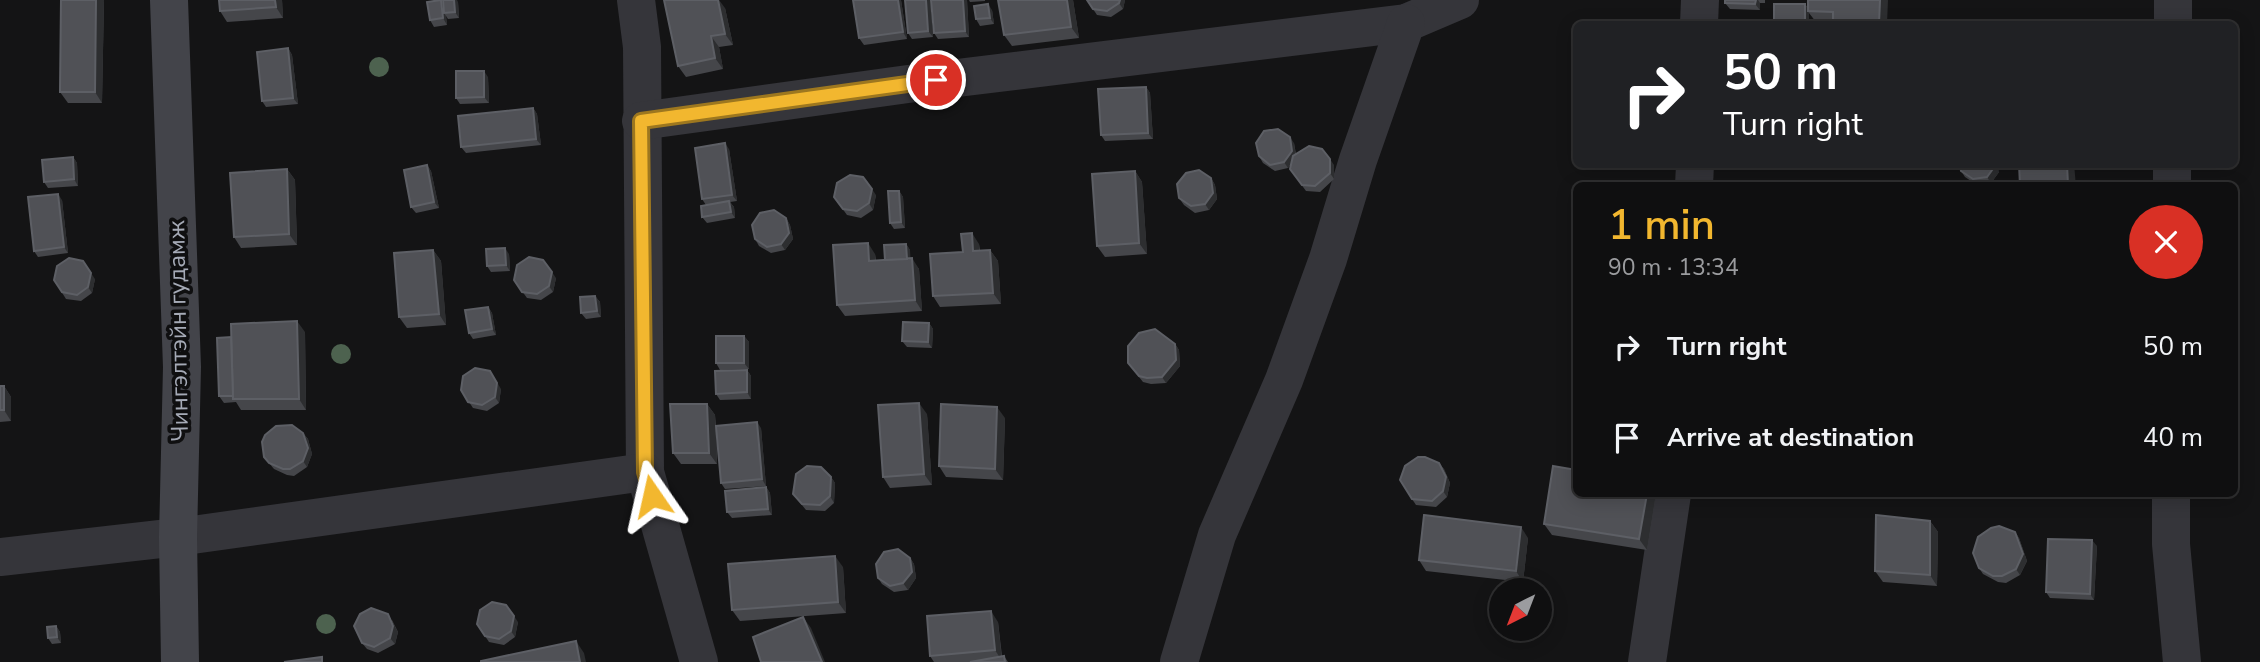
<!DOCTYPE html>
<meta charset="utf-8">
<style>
:root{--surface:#0f0f10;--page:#1d1d1e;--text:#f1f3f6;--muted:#9b9c9f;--line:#2f2f30;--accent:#f2b72f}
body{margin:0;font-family:"Nunito Sans",sans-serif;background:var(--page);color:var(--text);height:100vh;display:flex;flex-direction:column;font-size:26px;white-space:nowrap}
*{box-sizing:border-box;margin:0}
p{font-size:23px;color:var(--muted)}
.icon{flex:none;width:38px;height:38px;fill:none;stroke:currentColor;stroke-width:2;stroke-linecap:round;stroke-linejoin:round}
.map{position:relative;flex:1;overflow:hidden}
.side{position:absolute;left:1573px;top:182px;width:665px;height:315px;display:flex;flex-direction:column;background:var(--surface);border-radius:10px;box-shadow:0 4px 18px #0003,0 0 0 2px var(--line)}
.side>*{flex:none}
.banner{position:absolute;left:1573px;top:21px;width:665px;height:147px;border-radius:10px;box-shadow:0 4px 18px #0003,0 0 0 2px var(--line);background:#202124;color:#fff;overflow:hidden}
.needle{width:46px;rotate:222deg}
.controls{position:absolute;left:1489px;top:578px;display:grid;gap:14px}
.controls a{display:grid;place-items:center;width:63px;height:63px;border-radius:50%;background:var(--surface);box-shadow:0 4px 18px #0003,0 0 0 2px var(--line);font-size:35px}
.pin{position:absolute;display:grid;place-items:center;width:60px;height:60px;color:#fff;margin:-30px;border:4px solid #fff;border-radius:50%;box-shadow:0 2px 7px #0007}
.me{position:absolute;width:77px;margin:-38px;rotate:349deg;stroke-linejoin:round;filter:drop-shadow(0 0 5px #0008)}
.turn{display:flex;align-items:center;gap:24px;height:147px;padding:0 35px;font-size:32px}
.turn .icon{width:91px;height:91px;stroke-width:2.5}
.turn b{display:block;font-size:49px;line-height:60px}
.round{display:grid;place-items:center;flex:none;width:74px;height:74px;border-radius:37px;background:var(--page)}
.overview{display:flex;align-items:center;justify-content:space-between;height:119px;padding:0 35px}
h1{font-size:42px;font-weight:600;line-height:52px;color:var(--accent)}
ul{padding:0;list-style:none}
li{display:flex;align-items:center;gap:21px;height:91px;padding:0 35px}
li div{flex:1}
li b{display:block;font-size:26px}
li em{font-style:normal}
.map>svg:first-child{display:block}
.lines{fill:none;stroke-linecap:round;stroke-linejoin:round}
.street{stroke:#35353a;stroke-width:38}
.secondary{stroke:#43444a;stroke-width:38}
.tree{fill:#4d624f}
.wall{fill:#45464a}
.shaded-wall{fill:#2d2e30}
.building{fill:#505156;stroke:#5d5f65;stroke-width:2}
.route-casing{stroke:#9d771f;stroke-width:18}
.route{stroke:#f2b72f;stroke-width:12}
.labels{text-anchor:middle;stroke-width:7;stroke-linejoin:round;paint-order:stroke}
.street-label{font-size:24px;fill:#a5aab6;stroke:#0f0f10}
</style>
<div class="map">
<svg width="2260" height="662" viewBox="0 0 2260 662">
<rect width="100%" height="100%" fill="#141415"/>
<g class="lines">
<g class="street">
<polyline points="636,0 642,47 645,472 699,662"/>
<polyline points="1699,24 1700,0"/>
<polyline points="2173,24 2173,0"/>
<polyline points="641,121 908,84 1406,23 1460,0"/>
<polyline points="1694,186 1695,164"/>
<polyline points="2172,186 2172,164"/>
<polyline points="2171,494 2171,544 2182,662"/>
<polyline points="0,557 178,537 645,472"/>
<polyline points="1179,662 1217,535 1284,380 1328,259 1358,160 1406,23"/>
<polyline points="1647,662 1672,494"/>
</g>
<polyline class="secondary" points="169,0 182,367 178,537 180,662"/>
</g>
<g class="tree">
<circle cx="379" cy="67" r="10"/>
<circle cx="341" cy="354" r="10"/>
<circle cx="326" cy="624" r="10"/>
</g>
<g class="wall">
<polygon points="104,0 102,103 68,103 60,92"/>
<polygon points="219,0 282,0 283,18 227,22 220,11"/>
<polygon points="441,0 443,4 458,2 459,18 448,19 446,16 447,25 434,27 430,20"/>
<polygon points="901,0 907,39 864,45 859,38"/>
<polygon points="905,0 930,0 933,37 912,39 908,33"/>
<polygon points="967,0 969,37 938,39 934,33"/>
<polygon points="969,0 985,0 985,1 970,2"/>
<polygon points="1073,0 1079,38 1012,46 1004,35"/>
<polygon points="1087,0 1125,0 1123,9 1111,17 1097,15"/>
<polygon points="1725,0 1765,0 1765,3 1760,3 1760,10 1730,9 1725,3"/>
<polygon points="1888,0 1833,23 1816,22 1809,13 1809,24 1805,4 1808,8"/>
<polygon points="725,8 733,45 719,47 723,69 686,77 678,66"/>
<polygon points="992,10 994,24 980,26 976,19"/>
<polygon points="288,48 292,55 298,104 266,107 262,101"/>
<polygon points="488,77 489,103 460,104 456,98"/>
<polygon points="1146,87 1150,93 1153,139 1105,141 1101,135"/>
<polygon points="533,108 537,114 541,145 466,153 461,147"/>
<polygon points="1294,143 1296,154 1334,165 1334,179 1320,192 1306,191 1290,169 1291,164 1288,168 1275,171 1263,163 1259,156"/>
<polygon points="729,149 737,201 730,202 734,207 735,218 707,223 702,217 706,205 702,199"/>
<polygon points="73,157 77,163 78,186 48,188 44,182"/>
<polygon points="427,165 431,171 439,208 416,213 411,207"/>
<polygon points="287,169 295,180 297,245 241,248 234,237"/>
<polygon points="1135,171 1142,182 1147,254 1105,257 1097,246"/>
<polygon points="1961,171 1999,172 1991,183 1977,185 1965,177"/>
<polygon points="1211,178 1215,185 1217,199 1209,210 1195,213 1184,205 1179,198"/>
<polygon points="899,191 903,197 905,228 894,229 890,223"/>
<polygon points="876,195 873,210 861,218 847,215 834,197"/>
<polygon points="62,200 68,253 38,257 34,251"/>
<polygon points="786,218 790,225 793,239 785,250 771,253 759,246 755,239"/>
<polygon points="906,244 910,250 910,258 919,269 922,311 845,316 837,305 875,254 876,260 885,260"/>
<polygon points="979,244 980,250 990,250 998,261 1001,304 940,307 933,296 963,252"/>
<polygon points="433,250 441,261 446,325 407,328 399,317"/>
<polygon points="509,254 510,271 491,272 487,266"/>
<polygon points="556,278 553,292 541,300 527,298 514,280"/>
<polygon points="95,279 92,293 81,301 66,299 54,280"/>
<polygon points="595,296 600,302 601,317 586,319 581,313"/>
<polygon points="488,307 492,313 496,335 473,339 469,333"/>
<polygon points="929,323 933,329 932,348 907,347 902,341"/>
<polygon points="305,332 306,410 241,410 236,402 224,403 219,396"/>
<polygon points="744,336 749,342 749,369 720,370 716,363"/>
<polygon points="1175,344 1179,350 1180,366 1166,383 1151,384 1143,382 1128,363"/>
<polygon points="747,370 751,376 751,399 720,400 716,394"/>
<polygon points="0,386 4,386 11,397 11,421 0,422"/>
<polygon points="501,389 499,403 487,411 473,408 461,390"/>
<polygon points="707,404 715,415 716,426 761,428 766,486 725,489 721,483 716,427 717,464 681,464 673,453"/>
<polygon points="927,414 932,485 890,488 883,477"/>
<polygon points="1005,418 1003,480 946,477 939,466"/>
<polygon points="303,433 308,439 312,454 307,467 294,476 287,475 274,469 264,457"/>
<polygon points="1439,463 1444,469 1450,483 1447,497 1436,507 1416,505 1412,499"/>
<polygon points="831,477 835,483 834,503 825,511 806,510 793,494"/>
<polygon points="766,487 770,493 772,515 732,518 727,512"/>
<polygon points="1577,494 1656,494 1647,550 1552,535 1544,524"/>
<polygon points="1930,521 1938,532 1937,586 1883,582 1875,571"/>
<polygon points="2015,532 2019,538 2027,561 2020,575 2006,583 1998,582 1983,574 1979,568"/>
<polygon points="1528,538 1523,582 1426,571 1419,560"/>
<polygon points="2097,546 2094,600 2050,598 2046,592"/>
<polygon points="910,558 914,564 916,578 908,590 894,592 882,584 878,578"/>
<polygon points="843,567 846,613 740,621 732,610"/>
<polygon points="392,620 398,632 395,644 378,653 367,649 362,643"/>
<polygon points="518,622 515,637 504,645 489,642 477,624"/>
<polygon points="998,622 1002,656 1004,656 1008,662 934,662 930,656"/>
<polygon points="56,626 60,632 61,643 52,644 48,638"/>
</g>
<g class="shaded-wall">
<polygon points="96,0 104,0 102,103 95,92"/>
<polygon points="275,0 282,0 283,18 276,7"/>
<polygon points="441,0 445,6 444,13 446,16 447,25 443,18"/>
<polygon points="454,0 457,0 458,2 459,18 455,12"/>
<polygon points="718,0 719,0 725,8 733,45 725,34"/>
<polygon points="898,0 901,0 907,39 903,32"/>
<polygon points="926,0 930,0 933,37 928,31"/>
<polygon points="963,0 967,0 969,37 965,31"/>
<polygon points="1067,0 1073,0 1079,38 1071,27"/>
<polygon points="1120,0 1125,0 1123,9 1119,3"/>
<polygon points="1756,0 1758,0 1760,3 1760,10 1755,4"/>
<polygon points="1880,0 1888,0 1887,24 1879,24"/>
<polygon points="988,4 992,10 994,24 990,18"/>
<polygon points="1805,4 1809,10 1808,11 1809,13 1809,24 1805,24"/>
<polygon points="711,36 719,47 723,69 715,58"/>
<polygon points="288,48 292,55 298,104 293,98"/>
<polygon points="484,71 488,77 489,103 484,97"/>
<polygon points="1146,87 1150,93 1153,139 1148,133"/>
<polygon points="533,108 537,114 541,145 536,139"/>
<polygon points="1290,137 1294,143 1296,157 1288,168 1284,162"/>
<polygon points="725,143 729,149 737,201 732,195"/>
<polygon points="73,157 77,163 78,186 74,179"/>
<polygon points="1330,159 1334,165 1334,179 1330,173"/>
<polygon points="1995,164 1998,164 1999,172 1991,183 1987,177"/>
<polygon points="2067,164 2074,164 2076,186 2068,185"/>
<polygon points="427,165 431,171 439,208 434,202"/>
<polygon points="287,169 295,180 297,245 289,234"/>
<polygon points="1135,171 1142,182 1147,254 1139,243"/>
<polygon points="1211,178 1215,185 1217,199 1209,210 1205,204"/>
<polygon points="872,189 876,195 873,210 869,203"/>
<polygon points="899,191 903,197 905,228 901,222"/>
<polygon points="58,194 62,200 68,253 64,247"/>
<polygon points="729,201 734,207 735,218 731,212"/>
<polygon points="786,218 790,225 793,239 785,250 781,244"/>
<polygon points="972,233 979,244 980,262 973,251"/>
<polygon points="868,243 875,254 877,272 869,261"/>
<polygon points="906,244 910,250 911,265 907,259"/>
<polygon points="505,248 509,254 510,271 506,265"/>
<polygon points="433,250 441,261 446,325 439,314"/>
<polygon points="990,250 998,261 1001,304 993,293"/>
<polygon points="912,258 919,269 922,311 915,300"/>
<polygon points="83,261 95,279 92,293 88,287"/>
<polygon points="552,272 556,278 553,292 549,286"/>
<polygon points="595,296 600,302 601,317 597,311"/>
<polygon points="488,307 492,313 496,335 492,329"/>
<polygon points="297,321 305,332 306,410 299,399"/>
<polygon points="929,323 933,329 932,348 928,342"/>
<polygon points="744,336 749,342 749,369 744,363"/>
<polygon points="1175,344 1179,350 1180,366 1166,383 1162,377"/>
<polygon points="747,370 751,376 751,399 747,392"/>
<polygon points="494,377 501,389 499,403 495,397"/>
<polygon points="4,386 11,397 11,421 4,410"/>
<polygon points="919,403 927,414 932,485 924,474"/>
<polygon points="707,404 715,415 717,464 709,453"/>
<polygon points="997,407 1005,418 1003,480 995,469"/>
<polygon points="757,422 761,428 766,486 762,479"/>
<polygon points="303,433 308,439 312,454 307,467 303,461"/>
<polygon points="1439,463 1444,469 1450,483 1447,497 1443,491"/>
<polygon points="831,477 835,483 834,503 830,496"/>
<polygon points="766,487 770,493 772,515 768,509"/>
<polygon points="1647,494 1656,494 1647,550 1639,539"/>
<polygon points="1930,521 1938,532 1937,586 1930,575"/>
<polygon points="1521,527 1528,538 1523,582 1516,571"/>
<polygon points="2015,532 2019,538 2027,561 2020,575 2016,569"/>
<polygon points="2092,540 2097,546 2094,600 2090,594"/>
<polygon points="835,556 843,567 846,613 838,602"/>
<polygon points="910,558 914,564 916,578 908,590 903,583"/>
<polygon points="991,611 998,622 1002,661 995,650"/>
<polygon points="388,614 398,632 395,644 390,638"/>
<polygon points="514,616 518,622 515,637 511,631"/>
<polygon points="803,617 811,628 825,662 822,662"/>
<polygon points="56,626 60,632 61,643 57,637"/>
<polygon points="576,641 584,653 586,662 580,662"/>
</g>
<g class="building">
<polygon points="61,0 96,0 95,92 60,92"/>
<polygon points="219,0 275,0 276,7 220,11"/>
<polygon points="441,0 443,18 430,20 427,2"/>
<polygon points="443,0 454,0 455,12 444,13"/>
<polygon points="664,0 718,0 725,34 711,36 715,58 678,66"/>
<polygon points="853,0 898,0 903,32 859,38"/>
<polygon points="905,0 926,0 928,31 908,33"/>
<polygon points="931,0 963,0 965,31 934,33"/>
<polygon points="998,0 1067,0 1071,27 1004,35"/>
<polygon points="1087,0 1120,0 1119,3 1107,11 1093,9"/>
<polygon points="1725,0 1756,0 1755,4 1725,3"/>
<polygon points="1808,0 1880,0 1879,24 1833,24 1833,12 1808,11"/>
<polygon points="988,4 990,18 976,19 974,6"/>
<rect x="1774" y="4" width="31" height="20"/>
<polygon points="288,48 293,98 262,101 257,52"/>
<polygon points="456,71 484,71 484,97 456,98"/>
<polygon points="1146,87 1148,133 1101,135 1098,89"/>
<polygon points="533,108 536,139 461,147 458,116"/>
<polygon points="1278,129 1290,137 1292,151 1284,162 1270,165 1259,156 1256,143 1264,131"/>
<polygon points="725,143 732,195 702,199 695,148"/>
<polygon points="1309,146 1322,149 1330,159 1330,173 1315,186 1302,185 1290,169 1293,156"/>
<polygon points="73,157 74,179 44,182 42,160"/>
<polygon points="1960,164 1995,164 1995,166 1987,177 1973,179 1961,171"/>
<polygon points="2019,164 2067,164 2068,185 2020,186"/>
<polygon points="427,165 434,202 411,207 404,170"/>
<polygon points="287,169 289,234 234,237 230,173"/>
<polygon points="1199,170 1211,178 1213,193 1205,204 1191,206 1179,198 1177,184 1186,173"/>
<polygon points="1135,171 1139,243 1097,246 1092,174"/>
<polygon points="850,175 863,177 872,189 869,203 857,211 843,209 834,197 837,183"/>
<polygon points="888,191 899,191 901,222 890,223"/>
<polygon points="58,194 64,247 34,251 28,197"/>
<polygon points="729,201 731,212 702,217 701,206"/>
<polygon points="774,210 786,218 789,233 781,244 767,247 755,239 752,225 760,213"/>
<polygon points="972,233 973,251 990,250 993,293 933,296 930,254 963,252 961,234"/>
<polygon points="868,243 869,261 912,258 915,300 837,305 833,245"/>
<polygon points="906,244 907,259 885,260 884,245"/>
<polygon points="505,248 506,265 487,266 486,249"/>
<polygon points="433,250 439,314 399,317 394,253"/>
<polygon points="529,257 543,260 552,272 549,286 537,294 522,292 514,280 517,265"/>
<polygon points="69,258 83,261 91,273 88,287 77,295 62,292 54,280 57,266"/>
<polygon points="595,296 597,311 581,313 580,297"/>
<polygon points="488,307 492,329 469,333 465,310"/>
<polygon points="297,321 299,399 233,399 231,324"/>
<polygon points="903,322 929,323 928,342 902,341"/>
<polygon points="1155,329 1175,344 1176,360 1162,377 1147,378 1139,376 1128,363 1128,346 1139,333"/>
<rect x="716" y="336" width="28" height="27"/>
<polygon points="231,337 233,396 219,396 217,338"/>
<polygon points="475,368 490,371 497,383 495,397 482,405 468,402 461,390 463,376"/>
<polygon points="747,370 747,392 716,394 715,371"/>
<rect x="0" y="386" width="4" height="24"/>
<polygon points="919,403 924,474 883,477 878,405"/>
<polygon points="670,404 707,404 709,453 673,453"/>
<polygon points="941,404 997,407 995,469 939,466"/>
<polygon points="757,422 762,479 721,483 716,426"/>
<polygon points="292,425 303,433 308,448 303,461 290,469 283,469 269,463 264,457 262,442 265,435 276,426"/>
<polygon points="1418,457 1425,457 1439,463 1446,477 1443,491 1432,501 1412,499 1400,480 1405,466"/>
<polygon points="807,466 821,467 831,477 830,496 820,505 802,504 793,494 796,474"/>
<polygon points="1553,466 1577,470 1577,494 1647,494 1639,539 1544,524"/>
<polygon points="766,487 768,509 727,512 725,491"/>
<polygon points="1424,515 1521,527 1516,571 1419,560"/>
<polygon points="1876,515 1930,521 1930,575 1875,571"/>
<polygon points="1999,526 2015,532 2023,554 2016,569 2002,576 1993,576 1979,568 1973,553 1978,537 1991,528"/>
<polygon points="2048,539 2092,540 2090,594 2046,592"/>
<polygon points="898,549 910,558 912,572 903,583 890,586 878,578 876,564 884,552"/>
<polygon points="835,556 838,602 732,610 728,564"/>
<polygon points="492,602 506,605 514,616 511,631 499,639 485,636 477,624 480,610"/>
<polygon points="371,608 388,614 393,626 390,638 374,647 362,643 354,626 360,614"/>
<polygon points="991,611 995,650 930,656 927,616"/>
<polygon points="803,617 822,662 761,662 753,637"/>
<polygon points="56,626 57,637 48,638 47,627"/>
<polygon points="576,641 580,662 481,662 481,661"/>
<polygon points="1004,656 1005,662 970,662"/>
<polygon points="322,657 322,662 284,662"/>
</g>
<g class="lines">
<g class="route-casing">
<polyline id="route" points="652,496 645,472 641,121 936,80"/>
</g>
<use href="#route" class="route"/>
</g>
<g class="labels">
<g class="street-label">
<text transform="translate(178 331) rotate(-91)" y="8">Чингэлтэйн гудамж</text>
</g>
</g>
</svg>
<div class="controls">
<a><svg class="needle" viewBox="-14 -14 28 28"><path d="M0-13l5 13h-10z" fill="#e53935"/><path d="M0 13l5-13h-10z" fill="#9b9c9f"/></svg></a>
</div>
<div class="pin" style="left:936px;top:80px;background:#d93025"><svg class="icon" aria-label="arrive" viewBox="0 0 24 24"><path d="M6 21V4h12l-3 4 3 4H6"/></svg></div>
<svg class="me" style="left:652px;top:496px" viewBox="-20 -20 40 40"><path d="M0-17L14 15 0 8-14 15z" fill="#f2b72f" stroke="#fff" stroke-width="4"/></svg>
<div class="banner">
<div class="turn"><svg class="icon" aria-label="right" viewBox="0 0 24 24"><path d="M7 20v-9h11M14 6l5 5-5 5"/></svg><div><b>50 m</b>Turn right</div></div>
</div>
<section class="side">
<div class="overview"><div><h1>1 min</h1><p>90 m · 13:34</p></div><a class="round" style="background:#d93025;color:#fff"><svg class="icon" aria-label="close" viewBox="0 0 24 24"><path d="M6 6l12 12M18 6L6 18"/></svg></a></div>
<ul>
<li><svg class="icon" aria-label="right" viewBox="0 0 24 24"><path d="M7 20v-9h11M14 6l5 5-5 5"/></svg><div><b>Turn right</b></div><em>50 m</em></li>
<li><svg class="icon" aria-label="arrive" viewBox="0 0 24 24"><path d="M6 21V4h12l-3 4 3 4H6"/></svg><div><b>Arrive at destination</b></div><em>40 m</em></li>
</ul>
</section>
</div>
